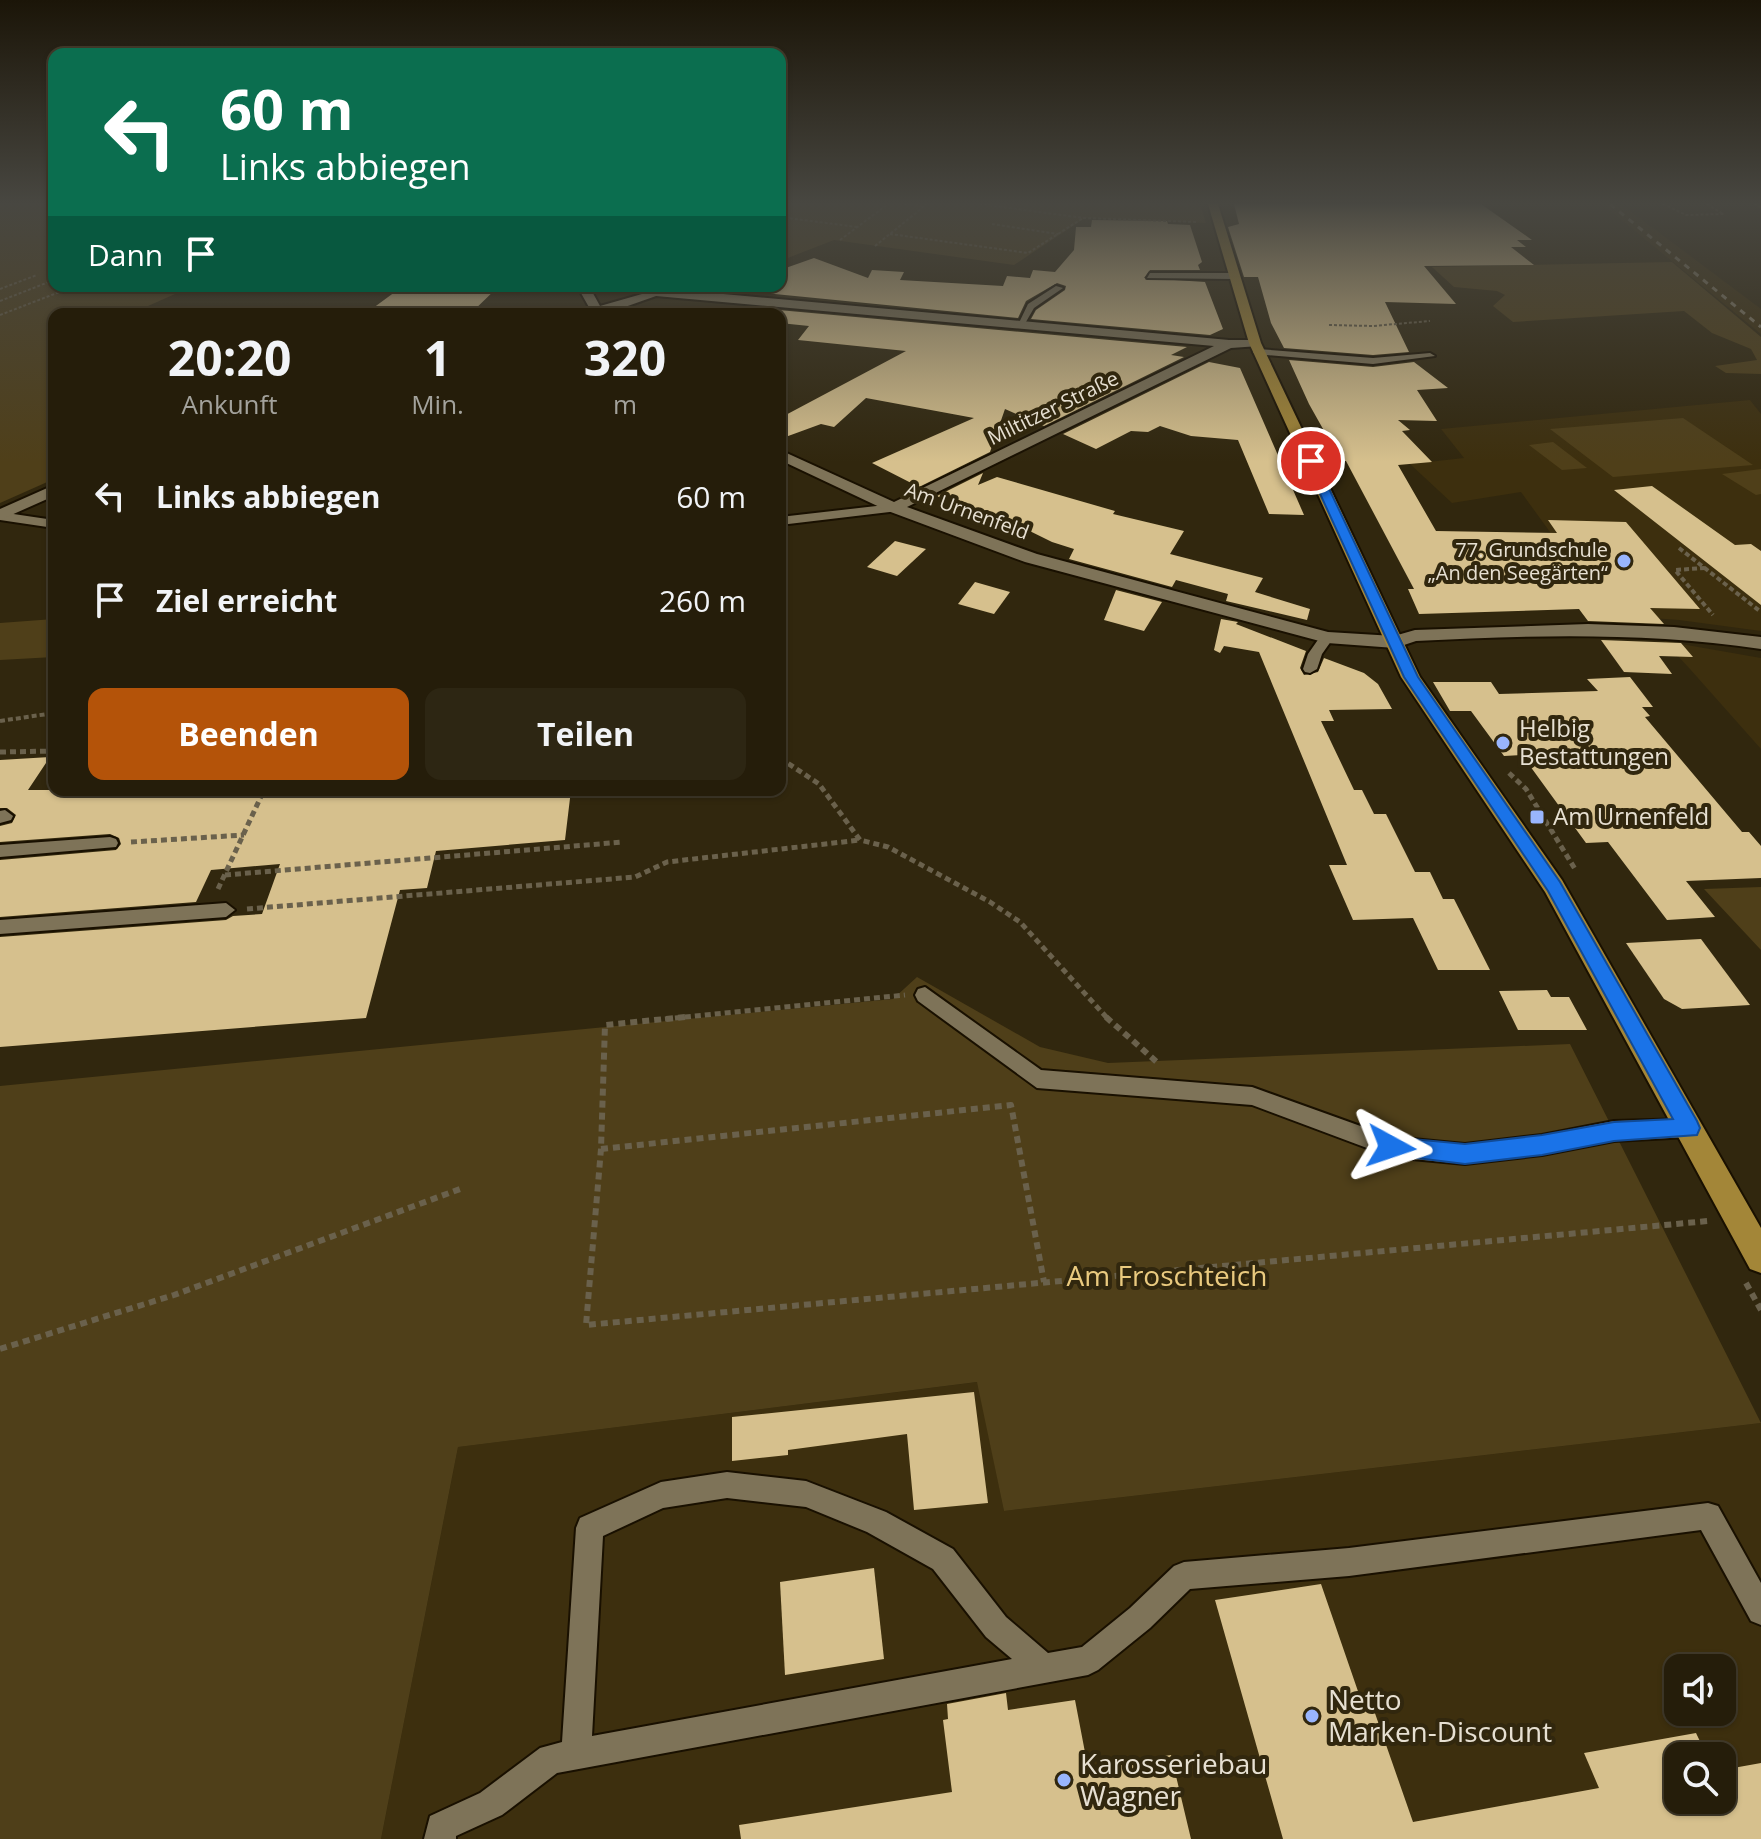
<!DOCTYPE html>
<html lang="de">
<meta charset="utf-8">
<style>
:root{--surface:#251d0a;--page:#2d2613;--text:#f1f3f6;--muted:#a3a29c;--line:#423b2b;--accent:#b45309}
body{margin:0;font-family:"Open Sans",sans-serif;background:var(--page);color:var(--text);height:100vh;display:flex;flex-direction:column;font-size:30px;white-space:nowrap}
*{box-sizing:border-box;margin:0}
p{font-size:26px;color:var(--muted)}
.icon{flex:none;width:44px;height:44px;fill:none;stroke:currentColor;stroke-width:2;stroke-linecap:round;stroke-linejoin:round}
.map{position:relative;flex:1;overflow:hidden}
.sheet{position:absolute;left:48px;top:308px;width:738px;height:488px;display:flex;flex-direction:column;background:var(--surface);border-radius:16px;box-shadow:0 2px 6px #0004,0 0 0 2px var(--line)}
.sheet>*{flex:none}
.hud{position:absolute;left:48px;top:48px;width:738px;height:244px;border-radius:16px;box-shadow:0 2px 6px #0004,0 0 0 2px var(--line);background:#0b6e4f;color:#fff;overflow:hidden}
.fabs{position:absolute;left:1664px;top:1654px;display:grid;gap:16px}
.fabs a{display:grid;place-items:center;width:72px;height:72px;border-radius:16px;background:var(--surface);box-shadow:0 2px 6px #0004,0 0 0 2px var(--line);font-size:40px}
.pin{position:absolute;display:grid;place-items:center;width:68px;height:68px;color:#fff;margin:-34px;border:4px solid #fff;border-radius:50%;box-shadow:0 2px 8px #0007}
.me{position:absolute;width:88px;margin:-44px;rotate:95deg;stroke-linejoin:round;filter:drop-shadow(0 0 6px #0008)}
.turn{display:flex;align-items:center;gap:28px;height:168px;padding:0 40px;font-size:36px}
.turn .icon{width:104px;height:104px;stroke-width:2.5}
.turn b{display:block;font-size:56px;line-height:68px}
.then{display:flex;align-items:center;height:76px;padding:0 40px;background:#0003;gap:16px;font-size:30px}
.eta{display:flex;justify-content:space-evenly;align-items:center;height:136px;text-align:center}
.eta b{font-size:48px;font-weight:700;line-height:56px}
.action{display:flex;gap:16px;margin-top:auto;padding:16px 40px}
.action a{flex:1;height:92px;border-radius:16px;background:var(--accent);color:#fff;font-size:32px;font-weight:700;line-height:92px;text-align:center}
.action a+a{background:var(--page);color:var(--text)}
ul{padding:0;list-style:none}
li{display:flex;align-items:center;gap:24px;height:104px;padding:0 40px}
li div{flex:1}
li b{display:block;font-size:30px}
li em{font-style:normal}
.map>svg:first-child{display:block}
.built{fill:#3d2f0e;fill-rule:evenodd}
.green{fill:#4f3f19}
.building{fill:#d6c08d}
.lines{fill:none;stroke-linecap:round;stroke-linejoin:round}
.lane-casing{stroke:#191000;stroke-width:4}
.street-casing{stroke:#191000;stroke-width:4}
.primary-casing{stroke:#191000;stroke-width:4}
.path-far3{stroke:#6a614c;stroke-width:2;stroke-dasharray:3 2;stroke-linecap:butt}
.path-far2{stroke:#6a614c;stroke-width:4;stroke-dasharray:5 3;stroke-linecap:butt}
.path-far1{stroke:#6a614c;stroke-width:5;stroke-dasharray:6 4;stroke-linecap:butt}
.path{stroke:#6a614c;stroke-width:6;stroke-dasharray:7 5;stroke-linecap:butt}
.lane{fill:#7e7358;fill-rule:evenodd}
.street{fill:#7e7358;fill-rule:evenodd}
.primary{fill:#a38638;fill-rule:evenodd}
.rail{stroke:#88806c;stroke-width:3;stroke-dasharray:6 6;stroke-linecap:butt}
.route{fill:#1a73e8;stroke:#114b97;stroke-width:2}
.poi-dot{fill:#99b5fd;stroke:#31270e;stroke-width:3}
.labels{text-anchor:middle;stroke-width:8;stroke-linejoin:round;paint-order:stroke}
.far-street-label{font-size:20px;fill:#e7e0d2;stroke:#31270e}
.far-poi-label{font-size:20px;fill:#e7e0d2;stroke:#31270e;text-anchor:end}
.poi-label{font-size:24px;fill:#e7e0d2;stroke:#31270e;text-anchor:start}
.near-park-label{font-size:28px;fill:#eaca7f;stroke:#31270e}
.near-poi-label{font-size:28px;fill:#e7e0d2;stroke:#31270e;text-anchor:start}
</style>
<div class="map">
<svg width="1761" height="1839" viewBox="0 0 1761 1839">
<rect width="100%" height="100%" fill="#31270e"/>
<g class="built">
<polygon points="1602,204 1621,204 1761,309 1761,334"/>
<polygon points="1750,400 1761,414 1761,631 1679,620 1610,615 1521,492 1452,503 1410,464 1464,458 1441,429"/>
<polygon points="1664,641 1761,658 1761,749 1690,669"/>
<path d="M978,1382l26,129 757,-88v416h-1380l77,-392zM1678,1668h44v44h-44zM1678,1756h44v44h-44z"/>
</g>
<g class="green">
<polygon points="0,204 54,204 54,286 147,286 175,294 130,314 54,314 54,479 0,503"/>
<polygon points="780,204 1200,204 1206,223 1085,218 1014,265 834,240 780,261"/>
<polygon points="1672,262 1761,337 1761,374 1726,373 1715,366 1757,360 1751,349 1712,333 1684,311 1513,322 1493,306 1505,295 1497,291 1454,287 1432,267"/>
<polygon points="1683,418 1753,465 1613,477 1550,429"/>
<polygon points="1553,442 1587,468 1562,470 1529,445"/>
<polygon points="1761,469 1761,494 1756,495 1722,474"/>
<polygon points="54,619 54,657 0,660 0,623"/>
<polygon points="1761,887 1761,950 1704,889"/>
<polygon points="917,977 1040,1047 1108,1063 1570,1044 1761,1423 1004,1511 977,1382 458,1447 381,1839 0,1839 0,1086 893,999"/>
</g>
<g class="building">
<polygon points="1234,204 1481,204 1532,240 1517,240 1526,247 1511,247 1534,265 1424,266 1456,304 1385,302 1409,352 1373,355 1284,348 1271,323 1258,277 1244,277 1228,227 1239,224"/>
<polygon points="1092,220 1167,221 1168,224 1190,225 1202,262 1198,265 1200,270 1150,270 1144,278 1205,282 1223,329 1210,335 1031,319 1036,310 1065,290 1066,286 1057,283 1026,301 1018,318 723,289 780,286 780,270 814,258 868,278 872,270 904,272 900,280 1003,286 1007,276 1030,278 1033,270 1055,272 1074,250 1076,227 1091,227"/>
<polygon points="403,286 499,286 470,314 426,314 429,308 426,306 392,308 385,314 365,314"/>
<polygon points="756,308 1187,347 1171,355 1184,357 1044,426 1005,409 990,452 919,487 872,463 974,418 866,398 834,427 821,424 780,439 780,418 906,351 798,340 809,326 780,323 780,314 751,314"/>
<polygon points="1289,360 1373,367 1414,362 1448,388 1417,390 1437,421 1398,420 1410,430 1402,431 1432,462 1398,465 1436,531 1557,533 1548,520 1626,522 1700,609 1650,608 1664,624 1588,621 1579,609 1419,614 1408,589 1414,589 1346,461 1341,461 1309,404"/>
<polygon points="1209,362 1240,368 1304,515 1269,514 1238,440 1191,436 1160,426 1148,432 1131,431 1096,449 1063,434"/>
<polygon points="983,473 978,485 997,477 1115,511 1113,514 1184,531 1170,554 1263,578 1255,592 1310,609 1307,620 1226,601 1228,594 1176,580 1172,587 1069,559 1074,549 1052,542 987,510 975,515 937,496"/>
<polygon points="1652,486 1735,545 1751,544 1761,551 1761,605 1614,490"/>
<polygon points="895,541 926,549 897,576 867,567"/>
<polygon points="975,582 1010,592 994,614 958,604"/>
<polygon points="1116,590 1162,602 1144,631 1104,620"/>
<polygon points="1221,619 1238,622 1236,624 1306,651 1300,668 1304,675 1318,672 1324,658 1364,673 1378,684 1392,709 1329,710 1334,721 1321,721 1354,790 1362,790 1374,814 1386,814 1415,872 1430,872 1443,899 1454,899 1490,970 1438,970 1413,918 1353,920 1329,865 1347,865 1259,652 1224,646 1220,653 1214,650"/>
<polygon points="1601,640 1681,643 1693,657 1659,656 1672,674 1624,672"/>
<polygon points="1630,677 1653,707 1642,707 1650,716 1645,717 1742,832 1749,832 1761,846 1761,878 1686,881 1715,917 1667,920 1608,842 1586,843 1522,755 1504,756 1471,711 1450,711 1433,682 1491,682 1499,694 1598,691 1587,679"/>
<polygon points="50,757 28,790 571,790 565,840 436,851 427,888 400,890 366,1018 0,1047 0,937 226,920 233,916 262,914 280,864 211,870 196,902 0,917 0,860 116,850 121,844 119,838 110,834 0,842 0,826 12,823 16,815 7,808 0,808 0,760"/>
<polygon points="1701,939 1750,1005 1682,1009 1664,999 1626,943"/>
<polygon points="1547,990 1551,997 1569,997 1587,1030 1518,1030 1499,991"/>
<polygon points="974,1392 988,1503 914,1510 907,1434 788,1450 788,1455 732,1461 732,1417"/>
<polygon points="874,1568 884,1659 785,1675 780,1582"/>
<polygon points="1321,1584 1361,1700 1370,1699 1413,1822 1599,1788 1584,1753 1696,1733 1707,1756 1678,1756 1678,1800 1722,1800 1722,1770 1761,1763 1761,1839 1283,1839 1215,1600"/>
<polygon points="1006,1693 1008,1710 1075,1700 1088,1768 1171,1755 1191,1839 741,1839 739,1825 952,1792 943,1720 948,1719 947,1704"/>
</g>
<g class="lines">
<g class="lane-casing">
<g id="lane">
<polygon points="1150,273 1232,273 1236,276 1232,279 1147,278"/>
<polygon points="1056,286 1063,288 1034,308 1023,327 1017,327 1028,304"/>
<polygon points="426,309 423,314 388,314 392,311"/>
<polygon points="1258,349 1373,358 1430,353 1435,356 1373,364 1255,354 1253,352"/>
<polygon points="894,504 900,508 898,511 780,525 780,517"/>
<polygon points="0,512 54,520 54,528 0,520"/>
<polygon points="1327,633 1334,637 1322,654 1317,669 1310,673 1305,672 1303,669 1308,654 1322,634"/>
<polygon points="5,810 13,816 11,820 0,823 0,811"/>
<polygon points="110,837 116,839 118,843 116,847 0,857 0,845"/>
<polygon points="226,903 235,910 226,917 0,934 0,920"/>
<polygon points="925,987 1041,1070 1252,1087 1391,1137 1465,1144 1542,1135 1614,1121 1689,1119 1696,1121 1700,1128 1696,1135 1689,1137 1614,1141 1542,1155 1465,1164 1391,1157 1252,1105 1037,1088 918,1001 915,995 918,989"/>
<path d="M727,1472l79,9 80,31 67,37 53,68 42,36 34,-6 48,-39 44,-42 10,-4 165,-14 359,-45 10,3 43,77v42l-10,-4 -50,-91 -352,46 -159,13 -40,39 -52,42 -10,5 -531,98 -55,42 -46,21v3h-32l6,-23 50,-23 60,-45 22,-6 14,-214 4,-10 81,-36zM727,1498l79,9 61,25 66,37 53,68 26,22 -420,77 11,-200 60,-28z"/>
</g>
</g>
<g class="street-casing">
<g id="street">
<path d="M577,286h12l11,20 42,-12 -32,-8h26l593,54h30v6l-28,2 -324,159 130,47 291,78 66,4 21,-6 173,-6 86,3 87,10v12c-115,-17 -229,-14 -345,-8l-21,7 -68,-5 -302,-81 -137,-51 -108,-51v-10l114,52 320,-156 -558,-50 -51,18h-27l12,-5z"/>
<polygon points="54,485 54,496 0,520 0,509"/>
</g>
</g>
<g class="primary-casing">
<polygon id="primary" points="1208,204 1218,204 1261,343 1420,677 1562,880 1761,1228 1761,1273 1750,1269 1545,892 1401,677 1249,343"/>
</g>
<g class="path-far3">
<polyline points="905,204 923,206"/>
<polyline points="979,204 1084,218 1197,222"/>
<polyline points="1663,204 1686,215 1724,214"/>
<polyline points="1707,204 1723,214"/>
<polyline points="1754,204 1761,207"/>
<polyline points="780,217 857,227"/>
<polyline points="992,224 1058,234"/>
<polyline points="890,234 1028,253 1083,218"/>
<polyline points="840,240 888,204"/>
<polyline points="875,246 927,204"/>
<polyline points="0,289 37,275"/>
<polyline points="0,301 54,280"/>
<polyline points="0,315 75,286"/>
<polyline points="1329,325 1373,326 1430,321"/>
</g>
<g class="path-far2">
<polyline points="1679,548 1761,612"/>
<polyline points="1705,568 1675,570 1713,615"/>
<polyline points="0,721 54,713"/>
</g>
<g class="path-far1">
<polyline points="0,752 54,751"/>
<polyline points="780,758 819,784 860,840 888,847 990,902 1020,922 1108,1019"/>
<polyline points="1509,773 1526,789 1575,869"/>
<polyline points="131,842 244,835"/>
<polyline points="225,875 623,842"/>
<polyline points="218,889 264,790"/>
<polyline points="247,909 635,877 667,862 860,840"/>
<polyline points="665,1019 905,995"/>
</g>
<g class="path">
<polyline points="685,1017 605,1025 601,1149 586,1325 1708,1221"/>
<polyline points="1106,1017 1158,1063"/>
<polyline points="601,1149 1011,1105 1044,1282"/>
<polyline points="1746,1283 1761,1310"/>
<polyline points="0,1349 174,1295 460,1189"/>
</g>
<use href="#lane" class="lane"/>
<use href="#street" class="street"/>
<use href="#primary" class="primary"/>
<polyline class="rail" points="1610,204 1761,327"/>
</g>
<linearGradient id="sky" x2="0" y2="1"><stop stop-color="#1b1508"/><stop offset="0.44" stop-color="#484741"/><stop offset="1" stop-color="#484741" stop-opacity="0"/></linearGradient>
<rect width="1761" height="462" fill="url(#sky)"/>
<polygon class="route" points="1311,457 1316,461 1418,677 1560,882 1697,1121 1700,1128 1697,1135 1614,1141 1542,1155 1465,1164 1384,1154 1380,1147 1384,1140 1391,1137 1465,1144 1542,1135 1614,1122 1673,1119 1548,891 1404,677 1305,461"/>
<g class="poi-dot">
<circle cx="1624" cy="561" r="8"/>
<circle cx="1503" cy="743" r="8"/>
<rect x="1529" y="809" width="16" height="16" rx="4"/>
<circle cx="1312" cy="1716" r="8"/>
<circle cx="1064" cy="1780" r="8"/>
</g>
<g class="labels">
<g class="far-street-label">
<text transform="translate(1053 408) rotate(-26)" y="7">Miltitzer Straße</text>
<text transform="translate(967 511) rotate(20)" y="7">Am Urnenfeld</text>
</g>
<g class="far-poi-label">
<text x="1608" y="557">77. Grundschule<tspan x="1608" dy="23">„An den Seegärten“</tspan></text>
</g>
<g class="poi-label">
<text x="1519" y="737">Helbig<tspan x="1519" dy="28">Bestattungen</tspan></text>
<text x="1553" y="825">Am Urnenfeld</text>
</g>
<g class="near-park-label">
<text x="1167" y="1286">Am Froschteich</text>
</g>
<g class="near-poi-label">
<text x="1328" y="1710">Netto<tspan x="1328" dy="32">Marken-Discount</tspan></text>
<text x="1080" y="1774">Karosseriebau<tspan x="1080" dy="32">Wagner</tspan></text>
</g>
</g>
</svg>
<div class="fabs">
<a><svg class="icon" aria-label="sound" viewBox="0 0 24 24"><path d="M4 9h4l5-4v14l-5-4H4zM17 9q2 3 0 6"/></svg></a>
<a><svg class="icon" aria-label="search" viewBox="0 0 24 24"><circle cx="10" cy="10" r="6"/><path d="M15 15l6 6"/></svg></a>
</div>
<div class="pin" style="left:1311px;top:461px;background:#d93025"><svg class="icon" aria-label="arrive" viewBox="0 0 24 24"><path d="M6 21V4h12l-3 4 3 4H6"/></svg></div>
<svg class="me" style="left:1391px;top:1147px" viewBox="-20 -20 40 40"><path d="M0-17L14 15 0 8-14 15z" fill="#1a73e8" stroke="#fff" stroke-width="4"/></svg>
<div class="hud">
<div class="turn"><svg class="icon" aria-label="left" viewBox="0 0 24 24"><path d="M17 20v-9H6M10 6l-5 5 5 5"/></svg><div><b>60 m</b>Links abbiegen</div></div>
<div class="then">Dann<svg class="icon" aria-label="arrive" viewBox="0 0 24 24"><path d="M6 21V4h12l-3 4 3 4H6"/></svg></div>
</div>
<section class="sheet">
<div class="eta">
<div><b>20:20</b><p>Ankunft</p></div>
<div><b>1</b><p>Min.</p></div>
<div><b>320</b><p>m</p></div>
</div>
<ul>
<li><svg class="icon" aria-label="left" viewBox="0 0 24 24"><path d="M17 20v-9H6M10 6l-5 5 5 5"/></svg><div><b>Links abbiegen</b></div><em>60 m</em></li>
<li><svg class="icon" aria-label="arrive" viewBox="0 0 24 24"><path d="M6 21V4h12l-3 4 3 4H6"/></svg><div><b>Ziel erreicht</b></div><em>260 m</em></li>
</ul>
<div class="action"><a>Beenden</a><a>Teilen</a></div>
</section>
</div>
